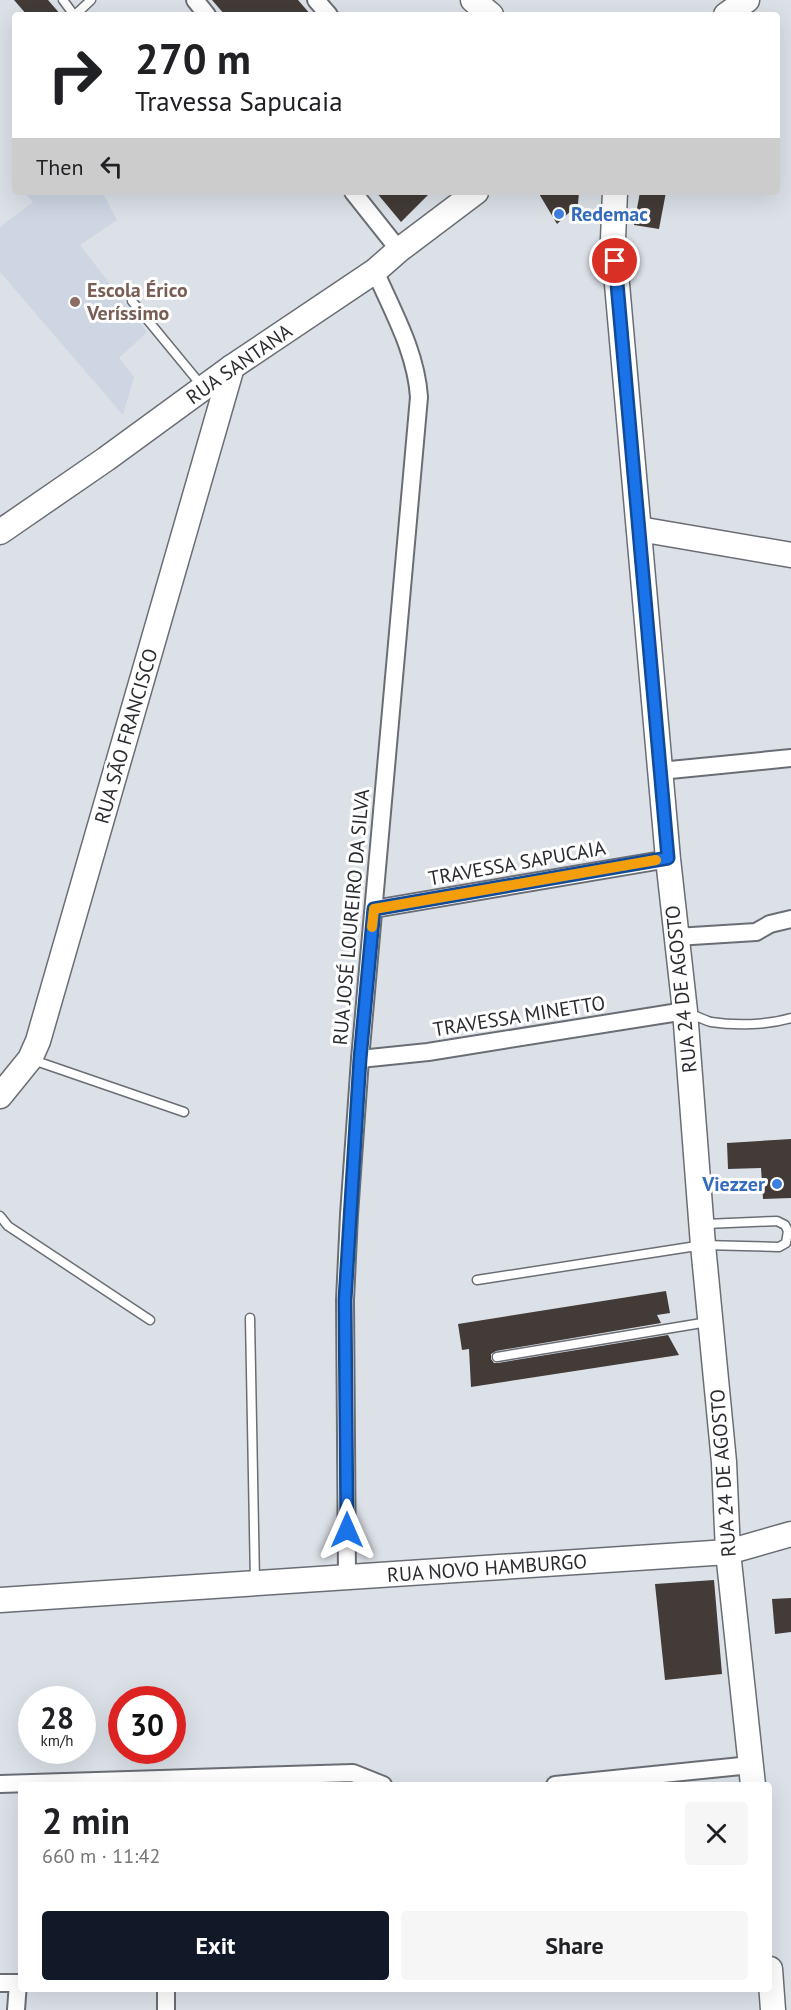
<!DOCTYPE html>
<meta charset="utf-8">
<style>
:root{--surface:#fff;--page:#f6f6f6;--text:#202124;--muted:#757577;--accent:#111827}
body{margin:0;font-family:"PT Sans",sans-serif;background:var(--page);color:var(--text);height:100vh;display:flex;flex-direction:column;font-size:22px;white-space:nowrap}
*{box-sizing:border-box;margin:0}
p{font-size:20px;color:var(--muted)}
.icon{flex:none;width:33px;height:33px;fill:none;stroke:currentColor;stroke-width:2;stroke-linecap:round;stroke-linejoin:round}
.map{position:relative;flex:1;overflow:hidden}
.side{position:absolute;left:18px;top:1782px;width:754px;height:210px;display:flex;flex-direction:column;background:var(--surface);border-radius:6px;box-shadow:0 6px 24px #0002}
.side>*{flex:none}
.banner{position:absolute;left:12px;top:12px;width:768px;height:183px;border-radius:6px;box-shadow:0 6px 24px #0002;background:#fff;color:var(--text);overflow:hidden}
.speed{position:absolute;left:18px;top:1686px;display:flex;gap:12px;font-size:30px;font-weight:700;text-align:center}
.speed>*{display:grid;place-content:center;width:78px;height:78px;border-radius:50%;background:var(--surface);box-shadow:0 6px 24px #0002;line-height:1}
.speed small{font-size:15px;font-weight:400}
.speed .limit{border:9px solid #d22;background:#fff;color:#111}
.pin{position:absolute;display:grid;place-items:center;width:51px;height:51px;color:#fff;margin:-26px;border:3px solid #fff;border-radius:50%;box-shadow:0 2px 6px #0007}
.me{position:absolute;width:66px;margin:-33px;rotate:0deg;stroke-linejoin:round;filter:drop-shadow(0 0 4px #0008)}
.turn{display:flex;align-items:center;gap:21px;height:126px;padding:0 24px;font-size:27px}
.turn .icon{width:78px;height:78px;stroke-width:2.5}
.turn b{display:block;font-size:42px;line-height:51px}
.then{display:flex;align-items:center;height:57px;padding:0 24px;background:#0003;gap:12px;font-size:22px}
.round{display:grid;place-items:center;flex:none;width:63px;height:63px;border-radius:6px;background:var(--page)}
.headline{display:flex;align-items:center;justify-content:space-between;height:102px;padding:0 24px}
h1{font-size:36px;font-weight:700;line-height:45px}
.action{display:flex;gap:12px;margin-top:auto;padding:12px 24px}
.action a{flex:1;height:69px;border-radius:6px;background:var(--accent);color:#fff;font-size:24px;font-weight:700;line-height:69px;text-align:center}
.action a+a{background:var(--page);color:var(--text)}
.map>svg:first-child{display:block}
.built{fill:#ced6e4}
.building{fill:#423b38}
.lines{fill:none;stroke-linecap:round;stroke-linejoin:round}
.lane-casing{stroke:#6a6e74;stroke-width:11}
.street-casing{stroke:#6a6e74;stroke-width:20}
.secondary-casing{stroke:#6a6e74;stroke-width:27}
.lane{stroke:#fff;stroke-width:8}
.street{stroke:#fff;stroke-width:16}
.secondary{stroke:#fff;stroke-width:24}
.route-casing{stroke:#114b97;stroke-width:15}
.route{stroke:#1a73e8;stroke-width:10}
.slow{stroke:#f59e0b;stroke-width:10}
.shop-dot{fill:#3f7fe0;stroke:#fff;stroke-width:2}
.education-dot{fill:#8d6e63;stroke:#fff;stroke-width:2}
.labels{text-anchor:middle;stroke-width:6;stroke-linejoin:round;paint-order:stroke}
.shop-label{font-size:20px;font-weight:bold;fill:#366cbe;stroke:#fff;text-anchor:start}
.education-label{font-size:20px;font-weight:bold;fill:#785e54;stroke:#fff;text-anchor:start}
.street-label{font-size:20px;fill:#2a2c2f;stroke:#fff}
</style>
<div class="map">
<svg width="791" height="2010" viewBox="0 0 791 2010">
<rect width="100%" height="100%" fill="#dce1e8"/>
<polygon class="built" points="24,192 102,192 117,220 80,245 147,332 119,358 134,377 123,415 0,272 0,227 33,202"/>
<g class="building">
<polygon points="14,0 48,0 61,15 27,15"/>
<polygon points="212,0 298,0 311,15 225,15"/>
<polygon points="376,192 431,192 401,222"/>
<polygon points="538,192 579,192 578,204 557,224"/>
<polygon points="640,192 666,192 659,229 634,225"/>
<polygon points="791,1139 791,1198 763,1199 761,1168 728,1169 727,1143"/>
<polygon points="666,1291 670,1313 657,1315 661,1323 496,1351 491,1354 491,1359 494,1363 498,1363 668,1335 679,1355 471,1387 469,1349 462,1350 458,1324"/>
<polygon points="714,1580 722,1674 665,1680 655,1584"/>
<polygon points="791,1598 791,1632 775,1634 772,1599"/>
</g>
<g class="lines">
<g class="lane-casing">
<g id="lane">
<polyline points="63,0 74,15"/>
<polyline points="75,15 91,0"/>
<polyline points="132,301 202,386"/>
<path d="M689,1013c7,3 15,7 22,9 25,4 56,3 80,-4"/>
<polyline points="33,1060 184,1112"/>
<polyline points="0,1216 8,1226 150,1320"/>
<polyline points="477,1280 703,1245 779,1247 786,1243 788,1231 785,1225 777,1221 705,1224"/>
<polyline points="250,1318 255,1582"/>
<polyline points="497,1357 708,1322"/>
</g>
</g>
<g class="street-casing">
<g id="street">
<polyline points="195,0 207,15"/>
<polyline points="316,0 329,15"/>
<polyline points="353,192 399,250"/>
<polyline points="660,771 791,758"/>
<polyline points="374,909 668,859"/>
<polyline points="676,937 756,932 770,924 791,919"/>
<polyline points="360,1059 428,1052 685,1011"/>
<path d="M347,1577l-2,-277 4,-85 11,-156 59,-662c-3,-45 -26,-85 -44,-126"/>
<polyline points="0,1784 353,1773 383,1785"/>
<polyline points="555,1785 751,1765"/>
<polyline points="0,1983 21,1983"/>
<polyline points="16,2010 18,1983"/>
<polyline points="166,2010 166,1989"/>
</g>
</g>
<g class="secondary-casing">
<g id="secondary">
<polyline points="473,0 491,15"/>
<polyline points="726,15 747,0"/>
<polyline points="615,192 613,239 668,859 685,1011 703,1245 724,1462 728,1552 753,1785"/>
<polyline points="639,529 791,555"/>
<polyline points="0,532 106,459 232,367 375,271 399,250 476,192"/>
<polyline points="0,1096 30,1059 38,1041 232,367"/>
<polyline points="0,1600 728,1552 791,1534"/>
<polyline points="770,1969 773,2010"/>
</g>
</g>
<use href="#lane" class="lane"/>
<use href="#street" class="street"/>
<use href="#secondary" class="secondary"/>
</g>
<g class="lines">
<g class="route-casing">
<polyline id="route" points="347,1530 345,1300 360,1059 374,909 668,858 615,261"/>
</g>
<use href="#route" class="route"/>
<polyline class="slow" points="372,927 374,909 656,860"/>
</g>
<g class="shop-dot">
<circle cx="559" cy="214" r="6"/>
<circle cx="777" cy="1184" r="6"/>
</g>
<circle class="education-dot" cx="75" cy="302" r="6"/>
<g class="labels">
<g class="shop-label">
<text x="571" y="221">Redemac</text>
<text x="765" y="1191" text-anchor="end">Viezzer</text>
</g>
<g class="education-label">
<text x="87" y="297">Escola Érico<tspan x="87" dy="23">Veríssimo</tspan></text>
</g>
<g class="street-label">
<text transform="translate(239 364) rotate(-35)" y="7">RUA SANTANA</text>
<text transform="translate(126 736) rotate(-74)" y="7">RUA SÃO FRANCISCO</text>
<text transform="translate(517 863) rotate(-10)" y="7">TRAVESSA SAPUCAIA</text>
<text transform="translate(351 917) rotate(-85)" y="7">RUA JOSÉ LOUREIRO DA SILVA</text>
<text transform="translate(681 989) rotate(-96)" y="7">RUA 24 DE AGOSTO</text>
<text transform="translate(519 1016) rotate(-9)" y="7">TRAVESSA MINETTO</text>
<text transform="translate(723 1473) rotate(-94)" y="7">RUA 24 DE AGOSTO</text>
<text transform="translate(487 1568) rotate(-4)" y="7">RUA NOVO HAMBURGO</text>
</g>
</g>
</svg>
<div class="speed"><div>28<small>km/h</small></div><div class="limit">30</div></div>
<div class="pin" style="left:615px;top:261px;background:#d93025"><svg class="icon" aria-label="arrive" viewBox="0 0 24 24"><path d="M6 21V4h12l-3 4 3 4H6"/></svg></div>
<svg class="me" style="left:347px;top:1530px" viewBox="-20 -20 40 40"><path d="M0-17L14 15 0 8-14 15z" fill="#1a73e8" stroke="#fff" stroke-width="4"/></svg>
<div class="banner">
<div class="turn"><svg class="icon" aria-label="right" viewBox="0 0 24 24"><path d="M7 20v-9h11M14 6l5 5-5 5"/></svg><div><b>270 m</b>Travessa Sapucaia</div></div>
<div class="then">Then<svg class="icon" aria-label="left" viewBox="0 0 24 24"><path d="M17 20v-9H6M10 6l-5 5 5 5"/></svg></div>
</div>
<section class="side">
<div class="headline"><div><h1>2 min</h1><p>660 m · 11:42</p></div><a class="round"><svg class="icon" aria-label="close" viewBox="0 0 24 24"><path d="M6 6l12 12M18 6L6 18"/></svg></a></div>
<div class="action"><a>Exit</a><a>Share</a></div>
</section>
</div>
